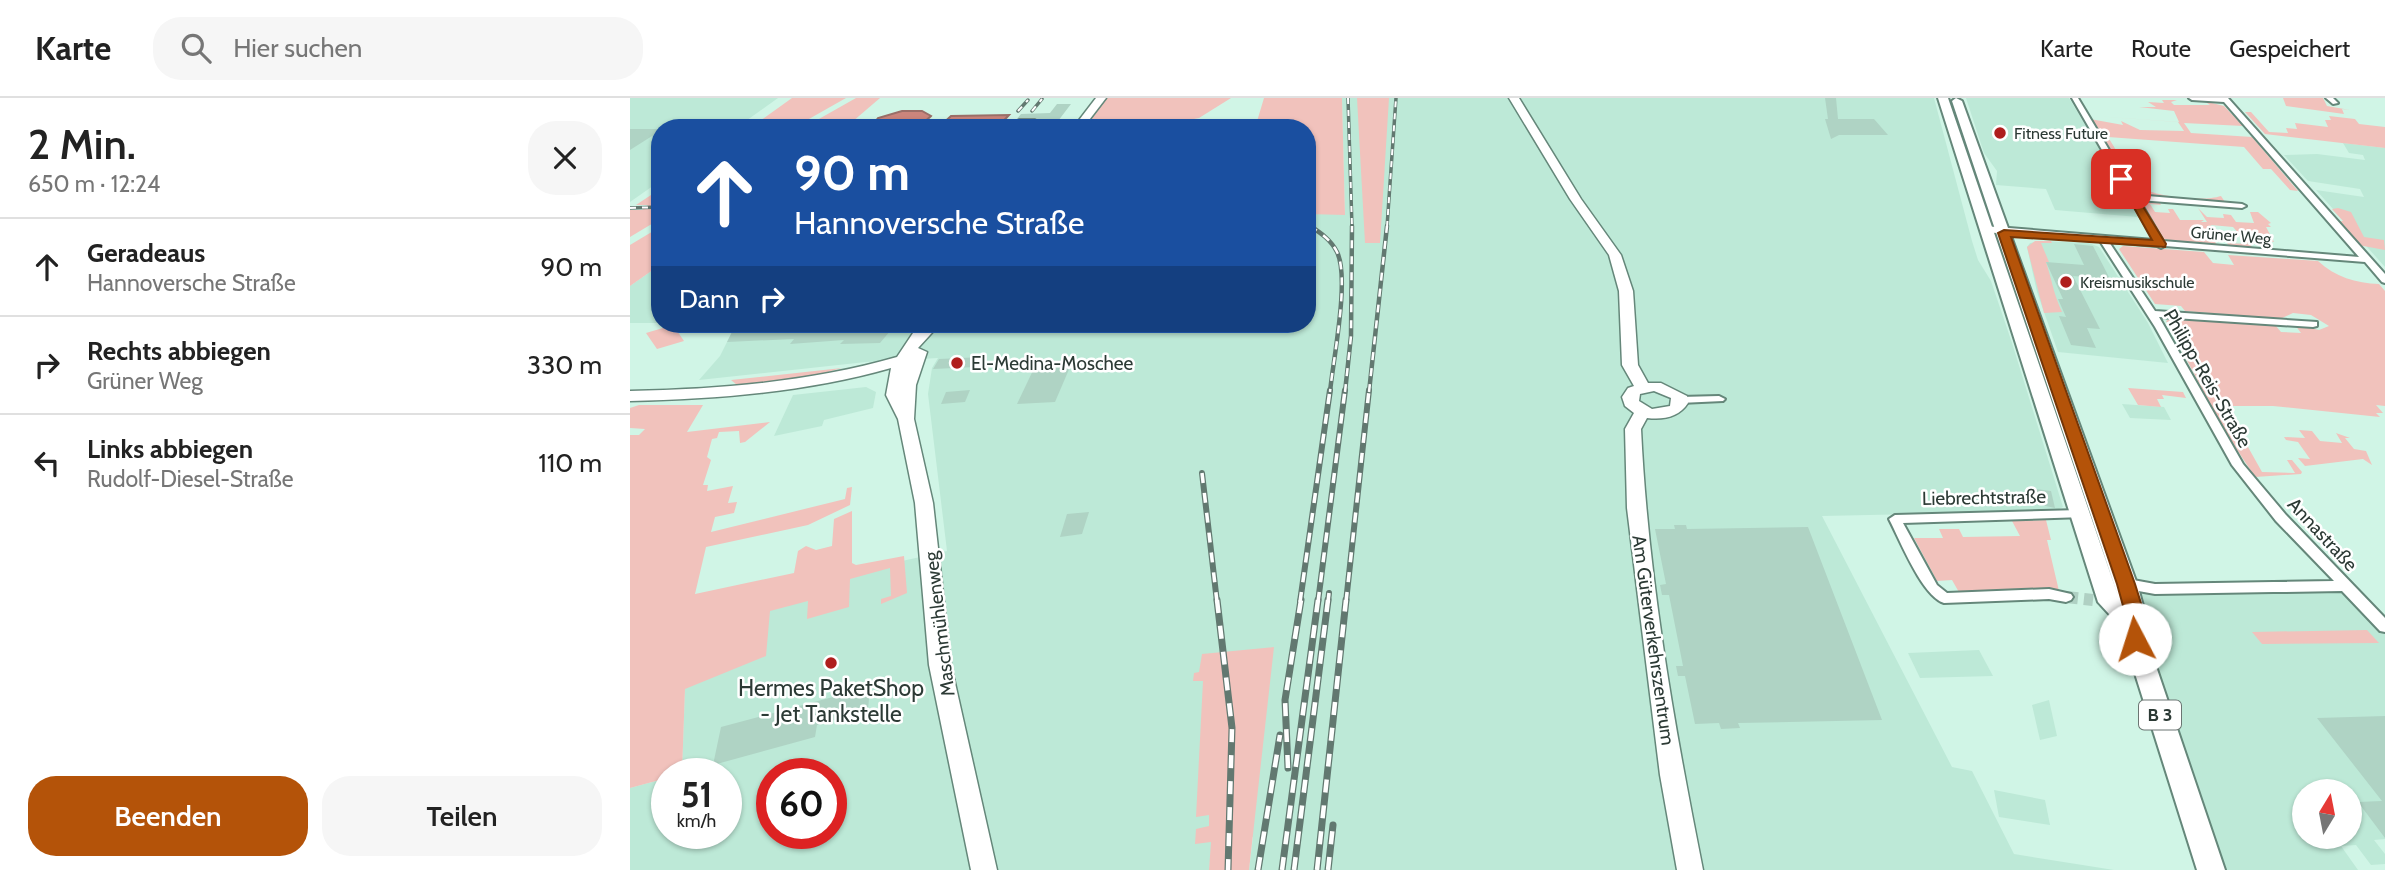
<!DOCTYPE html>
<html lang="de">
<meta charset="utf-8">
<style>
:root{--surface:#fff;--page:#f6f6f6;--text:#222;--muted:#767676;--line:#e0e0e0;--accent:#b45309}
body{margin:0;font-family:Cabin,sans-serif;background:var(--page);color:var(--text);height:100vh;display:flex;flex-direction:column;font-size:26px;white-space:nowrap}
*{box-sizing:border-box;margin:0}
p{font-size:23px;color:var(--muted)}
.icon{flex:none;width:38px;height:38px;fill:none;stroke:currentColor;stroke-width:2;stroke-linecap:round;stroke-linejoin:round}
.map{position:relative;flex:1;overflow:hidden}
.drawer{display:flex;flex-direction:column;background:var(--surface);width:630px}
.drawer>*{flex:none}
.top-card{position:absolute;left:21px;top:21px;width:665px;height:214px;border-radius:28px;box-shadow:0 2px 5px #0004;background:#1a4fa0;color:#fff;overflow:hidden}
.needle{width:46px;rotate:10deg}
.buttons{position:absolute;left:1662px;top:681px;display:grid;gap:14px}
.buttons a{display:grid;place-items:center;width:70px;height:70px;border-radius:50%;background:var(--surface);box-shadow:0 2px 5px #0004;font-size:35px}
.speed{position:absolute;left:21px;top:660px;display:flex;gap:14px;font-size:35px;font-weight:700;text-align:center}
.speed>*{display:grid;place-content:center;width:91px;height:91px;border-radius:50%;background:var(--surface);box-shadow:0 2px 5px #0004;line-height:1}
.speed small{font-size:18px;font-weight:400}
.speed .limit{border:10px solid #d22;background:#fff;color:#111}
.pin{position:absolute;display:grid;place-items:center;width:60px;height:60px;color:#fff;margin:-30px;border-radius:14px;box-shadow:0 4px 10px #0006}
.me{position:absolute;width:77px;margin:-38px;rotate:355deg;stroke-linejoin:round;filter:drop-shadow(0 0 5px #0008)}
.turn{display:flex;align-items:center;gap:24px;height:147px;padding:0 28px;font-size:32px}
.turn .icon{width:91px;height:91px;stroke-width:2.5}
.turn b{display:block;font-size:49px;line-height:60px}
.then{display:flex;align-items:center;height:66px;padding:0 28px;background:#0003;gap:14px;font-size:26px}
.round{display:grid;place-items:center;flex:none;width:74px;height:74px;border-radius:28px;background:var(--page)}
.overview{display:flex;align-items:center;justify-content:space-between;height:119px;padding:0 28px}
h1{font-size:42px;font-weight:600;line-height:52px}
.primary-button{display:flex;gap:14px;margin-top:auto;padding:14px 28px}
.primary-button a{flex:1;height:80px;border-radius:28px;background:var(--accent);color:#fff;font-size:28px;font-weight:600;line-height:80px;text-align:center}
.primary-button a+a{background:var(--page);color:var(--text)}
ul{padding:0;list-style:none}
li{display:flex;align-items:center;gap:21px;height:98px;padding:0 28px;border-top:2px solid var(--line)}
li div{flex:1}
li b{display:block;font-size:26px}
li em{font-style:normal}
header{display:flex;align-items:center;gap:42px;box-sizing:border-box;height:98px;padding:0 35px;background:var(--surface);border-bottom:2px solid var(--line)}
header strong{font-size:33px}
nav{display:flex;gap:38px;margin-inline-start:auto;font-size:24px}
.search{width:490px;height:63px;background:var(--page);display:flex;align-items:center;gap:18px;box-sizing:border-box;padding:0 24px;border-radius:28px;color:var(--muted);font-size:26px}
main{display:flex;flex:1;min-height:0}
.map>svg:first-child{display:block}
.built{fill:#bde9d7;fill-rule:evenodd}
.green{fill:#f1c2bc}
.water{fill:#cb857c;stroke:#9b6e67;stroke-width:2}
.building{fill:#afd3c4}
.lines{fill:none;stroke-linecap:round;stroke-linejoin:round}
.street-tunnel{stroke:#afd0c3;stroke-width:12;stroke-dasharray:12 6;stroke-linecap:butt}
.street-casing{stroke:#65877a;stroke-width:4}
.secondary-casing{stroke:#65877a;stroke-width:3}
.primary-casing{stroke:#65877a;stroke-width:4}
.street{fill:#fff;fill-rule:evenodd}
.secondary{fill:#fff;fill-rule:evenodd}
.primary{fill:#fff;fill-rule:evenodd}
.rail-far3-casing{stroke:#627870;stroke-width:3.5}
.rail-far2-casing{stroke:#627870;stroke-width:4.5}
.rail-far1-casing{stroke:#627870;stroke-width:6}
.rail-casing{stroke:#627870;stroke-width:7}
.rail-far3{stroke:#fff;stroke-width:2;stroke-dasharray:6;stroke-linecap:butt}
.rail-far2{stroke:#fff;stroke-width:2.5;stroke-dasharray:8;stroke-linecap:butt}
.rail-far1{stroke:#fff;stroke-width:3.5;stroke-dasharray:10;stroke-linecap:butt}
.rail{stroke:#fff;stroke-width:4.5;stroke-dasharray:13;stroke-linecap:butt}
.route{fill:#b45309;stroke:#753606;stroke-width:2}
.poi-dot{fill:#af1e1d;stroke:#fff;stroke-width:2.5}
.labels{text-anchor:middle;stroke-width:5;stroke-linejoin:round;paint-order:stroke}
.far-poi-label{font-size:16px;fill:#2c3a35;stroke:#fff;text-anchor:start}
.far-street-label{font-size:16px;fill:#2c3a35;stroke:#fff}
.shield{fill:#fff;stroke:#6b7572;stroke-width:2}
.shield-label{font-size:18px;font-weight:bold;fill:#2c3a35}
.poi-label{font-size:19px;fill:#2c3a35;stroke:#fff;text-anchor:start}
.street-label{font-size:19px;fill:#2c3a35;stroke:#fff}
.near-poi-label{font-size:23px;fill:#2c3a35;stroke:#fff}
</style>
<header>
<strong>Karte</strong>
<div class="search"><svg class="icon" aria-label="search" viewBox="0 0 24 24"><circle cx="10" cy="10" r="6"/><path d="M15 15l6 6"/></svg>Hier suchen</div>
<nav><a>Karte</a><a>Route</a><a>Gespeichert</a></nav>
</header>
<main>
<section class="drawer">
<div class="overview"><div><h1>2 Min.</h1><p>650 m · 12:24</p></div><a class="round"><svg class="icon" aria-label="close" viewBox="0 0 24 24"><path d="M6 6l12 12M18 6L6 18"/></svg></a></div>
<ul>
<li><svg class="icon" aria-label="ahead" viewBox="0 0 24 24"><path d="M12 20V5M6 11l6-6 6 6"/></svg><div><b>Geradeaus</b><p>Hannoversche Straße</p></div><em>90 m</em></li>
<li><svg class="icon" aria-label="right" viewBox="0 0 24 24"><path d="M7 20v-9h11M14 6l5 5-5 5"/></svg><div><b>Rechts abbiegen</b><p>Grüner Weg</p></div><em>330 m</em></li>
<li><svg class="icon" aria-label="left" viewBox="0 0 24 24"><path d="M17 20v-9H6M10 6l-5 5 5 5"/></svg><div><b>Links abbiegen</b><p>Rudolf-Diesel-Straße</p></div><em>110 m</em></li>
</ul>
<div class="primary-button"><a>Beenden</a><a>Teilen</a></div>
</section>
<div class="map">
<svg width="1755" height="772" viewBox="0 0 1755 772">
<rect width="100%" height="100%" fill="#d0f5e6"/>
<g class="built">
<polygon points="0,0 148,0 106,30 30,30 30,83 0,104"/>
<path d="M712,0h592l38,143 6,19 13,21 21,62 51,164 -8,4 -233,5 130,251 20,4 42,83 100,16h-865l4,-33 -41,5 -3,28h-579v-82l37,-10v55h59v-59l-44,-1 3,-85 -2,-78 264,-59 -19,-157 4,-26 6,-10 -72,4 -167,18 21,-24 12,-24 9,-8h566v-110h38zM142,676h59v59h-59z"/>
<polygon points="1336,0 1439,0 1456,28 1471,29 1514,98 1496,98 1508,119 1425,112 1416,91 1366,87 1367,73 1354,55"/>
<polygon points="1713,45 1755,50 1755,169 1686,92 1734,99 1730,91 1678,83 1654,57 1687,56 1735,62 1733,57 1719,55"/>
<polygon points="1411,143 1459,145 1469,149 1518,225 1538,265 1428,254 1407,194 1397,149 1400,145"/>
<polygon points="30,167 30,225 0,225 0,188"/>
<polygon points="236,289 246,294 243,310 194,322 192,328 144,338 163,297"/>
<polygon points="1492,306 1534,309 1541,322 1500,320"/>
<path d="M1491,488l223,3 41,42v208l-11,1 11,14v10l-14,1 -15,-20 -15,1 17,24h-142zM1675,693h45v45h-45z"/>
<polygon points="1349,552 1363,578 1290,580 1278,555"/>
<polygon points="1419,602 1427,638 1410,642 1402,607"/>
<polygon points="1364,692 1415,702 1420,727 1369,719"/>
</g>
<g class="green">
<polygon points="162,0 216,0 163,30 120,30"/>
<polygon points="226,0 250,0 215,30 173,30"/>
<polygon points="477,0 601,0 569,20 544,25 541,30 455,30"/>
<polygon points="634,0 712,0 715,117 677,116 677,30 625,30"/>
<polygon points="727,0 759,0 750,145 735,145"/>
<polygon points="1653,0 1693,0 1697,8 1720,12 1712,11 1714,16 1656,8"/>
<path d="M1532,2h15l-6,2 3,3h36l-6,-4 20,5 19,20 -59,-3 7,10 61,4 46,54 -8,-1 -19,-21h-8l-19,-22 -136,-10 30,49c16,11 65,16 83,10l4,6 -88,-7 -47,-76 33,6 -2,-4 19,9 44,1 -6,-9 -84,-6 85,6 -5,-11 -35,-4h17l-8,-5 16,1z"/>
<polygon points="1615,14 1621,14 1639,34 1658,35 1656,30 1667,31 1665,25 1698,29 1695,22 1701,22 1699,18 1725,21 1729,26 1755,29 1755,50 1635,36"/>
<polygon points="30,91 30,121 0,139 0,112 12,112 18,107 6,107"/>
<polygon points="1510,104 1529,104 1531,107 1520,106 1525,114 1540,115 1538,111 1543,111 1550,122 1574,122 1571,124 1577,124 1568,110 1577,119 1594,120 1593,116 1601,117 1606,124 1624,125 1620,114 1628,114 1641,125 1638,126 1641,129 1636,129 1644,144 1620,140 1622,143 1618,144 1623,150 1600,149 1597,145 1618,146 1603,129 1581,127 1583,133 1577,133 1588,148 1533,141"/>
<polygon points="1708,110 1721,114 1734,139 1754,142 1755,152 1728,147 1707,124 1713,123 1702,111"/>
<polygon points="30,129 30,167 0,188 0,147"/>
<path d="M1405,143h16l1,2h-11l8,19h-3c7,22 7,30 16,50l-18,1 -17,-66z"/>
<path d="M1493,148l81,6 9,11 21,2 -6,-10 90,6c17,16 38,22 61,23l6,7v115l-9,-1 7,8h-7l4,4 -107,-11h-48l37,66 33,1 -8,-13h5l10,12 -1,2 -46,3 -31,-47 -58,-109 5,-3 104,7 6,7 20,1 -6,-8 24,5 10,-4 -18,-11 -18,-2 -13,6 -95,-8 -4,-5 -26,-2 -36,-55z"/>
<polygon points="43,227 54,243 27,251 16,235"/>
<polygon points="212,270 180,279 107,287 101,282"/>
<polygon points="1498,290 1553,294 1556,300 1532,297 1534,301 1527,301 1531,309 1508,307"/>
<polygon points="9,307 73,307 57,334 140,324 115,344 110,345 109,333 89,334 87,340 82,341 77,359 81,362 73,387 78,387 77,393 103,388 98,405 107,404 104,415 85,419 81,434 215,401 217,390 222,389 220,407 178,427 76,449 65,496 164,475 168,453 176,448 186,452 202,448 204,421 222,413 222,465 226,467 274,458 277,495 251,506 251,501 261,498 260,470 220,481 219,509 177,521 178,503 140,513 136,558 55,591 52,675 37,676 37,680 0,690 0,337 9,337 15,331 0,330 0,310"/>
<polygon points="1669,332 1682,333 1690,343 1712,345 1706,335 1720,340 1715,340 1724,351 1736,353 1742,367 1733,361 1675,368 1668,360 1680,361 1668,344 1656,342 1654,339 1675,340"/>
<polygon points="1416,422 1421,442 1417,442 1429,493 1330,496 1322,482 1307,483 1284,440 1313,440 1309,431 1329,431 1333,439 1390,438 1382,423"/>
<polygon points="1737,532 1749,545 1632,546 1622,534"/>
<polygon points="644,549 619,772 579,772 581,744 565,746 566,731 579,728 579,717 566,719 573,583 563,583 564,575 569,574 572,556"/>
</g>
<g class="water">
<path d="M272,13h20l9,5c-11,13 -43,17 -58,9l5,-7z"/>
<polygon points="379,17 367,30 308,30 321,18"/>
</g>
<g class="building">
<polygon points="1195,0 1206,0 1208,21 1244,21 1258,37 1209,37 1201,41 1195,21 1198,21"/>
<polygon points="427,6 441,6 425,27 380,29 391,16 420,15"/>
<polygon points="0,31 30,31 30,33 0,52"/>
<polygon points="1444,146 1463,148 1480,181 1443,178 1470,231 1457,230 1466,250 1441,247 1429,218 1436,219 1428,201 1433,201 1416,164 1454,167"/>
<polygon points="114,226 131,227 266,226 250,245 210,246 214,242 160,246 164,241 97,244 102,234"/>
<polygon points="352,259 346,269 303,271 309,261"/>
<polygon points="443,262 425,304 387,306 407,264"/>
<polygon points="340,292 335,304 311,306 316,294"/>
<polygon points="1398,390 1421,393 1425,410 1402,405"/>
<polygon points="459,414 452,436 430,439 437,416"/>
<polygon points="1044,427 1056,427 1057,431 1178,429 1252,622 1108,625 1110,630 1091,631 1089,625 1065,626 1055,578 1048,578 1046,568 1053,568 1039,497 1032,497 1030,487 1036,486 1025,431 1045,431"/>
<polygon points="240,589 238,612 187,627 185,639 83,667 91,629"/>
<polygon points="1755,618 1755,740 1728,704 1752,703 1687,620"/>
</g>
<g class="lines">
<polyline class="street-tunnel" points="1436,499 1463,502"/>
<g class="street-casing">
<g id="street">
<polygon points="1442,0 1448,0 1506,97 1612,106 1616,108 1612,110 1509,102 1533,143 1729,159 1594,4 1562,2 1559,0 1598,0 1755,176 1755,185 1752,184 1735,164 1535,148 1531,150 1527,148 1479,144 1525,213 1687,224 1687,228 1683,229 1529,219 1613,366 1656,417 1755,520 1755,534 1750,533 1712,493 1525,496 1492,490 1487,488 1485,485 1487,482 1492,480 1525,486 1704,483 1646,423 1602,367 1525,229 1470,143 1354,134 1350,131 1354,128 1524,142"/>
<polygon points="1696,0 1703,0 1708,5 1703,6"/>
<polygon points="1089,298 1095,301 1093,303 1050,305 1044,302 1050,299"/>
<path d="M1450,412l4,1 2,3 -2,3 -181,6 34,62 10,8 102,-4 22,5 2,3 -2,3 -5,2 -17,-3 -105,4c-22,-7 -44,-63 -55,-84l6,-4z"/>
</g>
</g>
<g class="secondary-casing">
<g id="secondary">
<polygon points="466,0 476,0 453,30 443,30"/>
<path d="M879,0h10l62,101 40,56 12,36 5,74 10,18h13l26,13 1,7c-9,14 -24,17 -41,15l-6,11c7,148 33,296 62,441h-26l-17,-95 -33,-267 -2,-79 9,-16 -9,-7 -3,-9 6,-9 6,-2 -12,-21 -3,-74 -10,-36 -39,-56zM1024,293l17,7 -1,8 -18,3 -13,-8 1,-7z"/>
<path d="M294,226h16l-22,24 9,4 -11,33 -2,34 19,84 18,162 46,205h-26l-42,-205 -14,-162 -17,-84 -12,-24 5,-27c-84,24 -174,31 -261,33v-10c90,-2 180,-9 267,-34l16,-24z"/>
</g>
</g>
<g class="primary-casing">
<polygon id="primary" points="1308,0 1318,0 1489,501 1322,3 1326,0 1332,3 1507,486 1515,515 1511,524 1595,772 1567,772 1490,528 1468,504"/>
</g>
<use href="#street" class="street"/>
<use href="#secondary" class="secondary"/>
<use href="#primary" class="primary"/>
<g class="rail-far3-casing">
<g id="rail-far3">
<polyline points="718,0 722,129"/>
<polyline points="388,13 398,2"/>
<polyline points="402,13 412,1"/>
<polyline points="389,22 405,22"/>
<polyline points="0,110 30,109"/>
<polyline points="677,125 683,129"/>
<polyline points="757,129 766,0"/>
</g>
</g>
<g class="rail-far2-casing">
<g id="rail-far2">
<path d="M680,128c11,7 21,14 27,26 13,26 -4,108 -7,140"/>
<polyline points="715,294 721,238 722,128"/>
<polyline points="739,294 757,128"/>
</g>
</g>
<g class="rail-far1-casing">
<g id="rail-far1">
<polyline points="572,375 587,504"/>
<polyline points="670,504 700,292"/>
<polyline points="688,504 715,292"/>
<polyline points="698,504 699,495"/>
<polyline points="716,504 739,292"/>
</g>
</g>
<g class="rail-casing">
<g id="rail">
<polyline points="587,502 602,630 598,772"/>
<polyline points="658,670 655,602 671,502"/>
<polyline points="628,772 650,637"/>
<polyline points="652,772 688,502"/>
<polyline points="664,772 698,502"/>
<polyline points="687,772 716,502"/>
<polyline points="698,772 703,727"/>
</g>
</g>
<use href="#rail-far3" class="rail-far3"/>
<use href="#rail-far2" class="rail-far2"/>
<use href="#rail-far1" class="rail-far1"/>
<use href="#rail" class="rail"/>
</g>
<polygon class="route" points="1487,79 1496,81 1536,146 1535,149 1381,139 1505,486 1514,515 1509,524 1515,541 1505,548 1499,546 1491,524 1495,515 1487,486 1368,135 1374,132 1522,142"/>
<g class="poi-dot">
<circle cx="1370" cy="35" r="7"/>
<circle cx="1436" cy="184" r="7"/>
<circle cx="327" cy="265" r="7"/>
<circle cx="201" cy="565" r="7"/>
</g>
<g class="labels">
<g class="far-poi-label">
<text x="1384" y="41">Fitness Future</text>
<text x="1450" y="190">Kreismusikschule</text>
</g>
<g class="far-street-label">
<text transform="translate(1601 137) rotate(5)" y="6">Grüner Weg</text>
</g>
<rect class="shield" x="1509" y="602.5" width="42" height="29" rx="5"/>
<g class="shield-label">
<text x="1530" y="623">B 3</text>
</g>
<g class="poi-label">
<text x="341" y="272">El-Medina-Moschee</text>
</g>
<g class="street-label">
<text transform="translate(1578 280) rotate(60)" y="7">Philipp-Reis-Straße</text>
<text transform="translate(1354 399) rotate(-1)" y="7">Liebrechtstraße</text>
<text transform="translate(1693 436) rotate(47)" y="7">Annastraße</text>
<text transform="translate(309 526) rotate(-97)" y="7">Maschmühlenweg</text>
<text transform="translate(1024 542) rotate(82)" y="7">Am Güterverkehrszentrum</text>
</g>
<g class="near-poi-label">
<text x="201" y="598">Hermes PaketShop<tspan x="201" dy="26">- Jet Tankstelle</tspan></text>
</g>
</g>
</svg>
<div class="buttons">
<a><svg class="needle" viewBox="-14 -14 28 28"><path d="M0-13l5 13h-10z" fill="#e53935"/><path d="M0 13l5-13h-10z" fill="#767676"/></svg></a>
</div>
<div class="speed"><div>51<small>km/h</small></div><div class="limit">60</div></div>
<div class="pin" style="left:1491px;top:81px;background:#d93025"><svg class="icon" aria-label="arrive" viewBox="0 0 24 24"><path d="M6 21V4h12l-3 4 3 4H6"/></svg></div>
<svg class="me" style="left:1505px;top:541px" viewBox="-20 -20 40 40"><circle r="19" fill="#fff"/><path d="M0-13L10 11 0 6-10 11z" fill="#b45309"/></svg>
<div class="top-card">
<div class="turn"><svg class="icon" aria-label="ahead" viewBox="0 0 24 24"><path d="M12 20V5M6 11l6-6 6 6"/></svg><div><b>90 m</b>Hannoversche Straße</div></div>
<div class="then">Dann<svg class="icon" aria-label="right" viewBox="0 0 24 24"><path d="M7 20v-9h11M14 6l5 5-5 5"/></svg></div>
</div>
</div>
</main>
